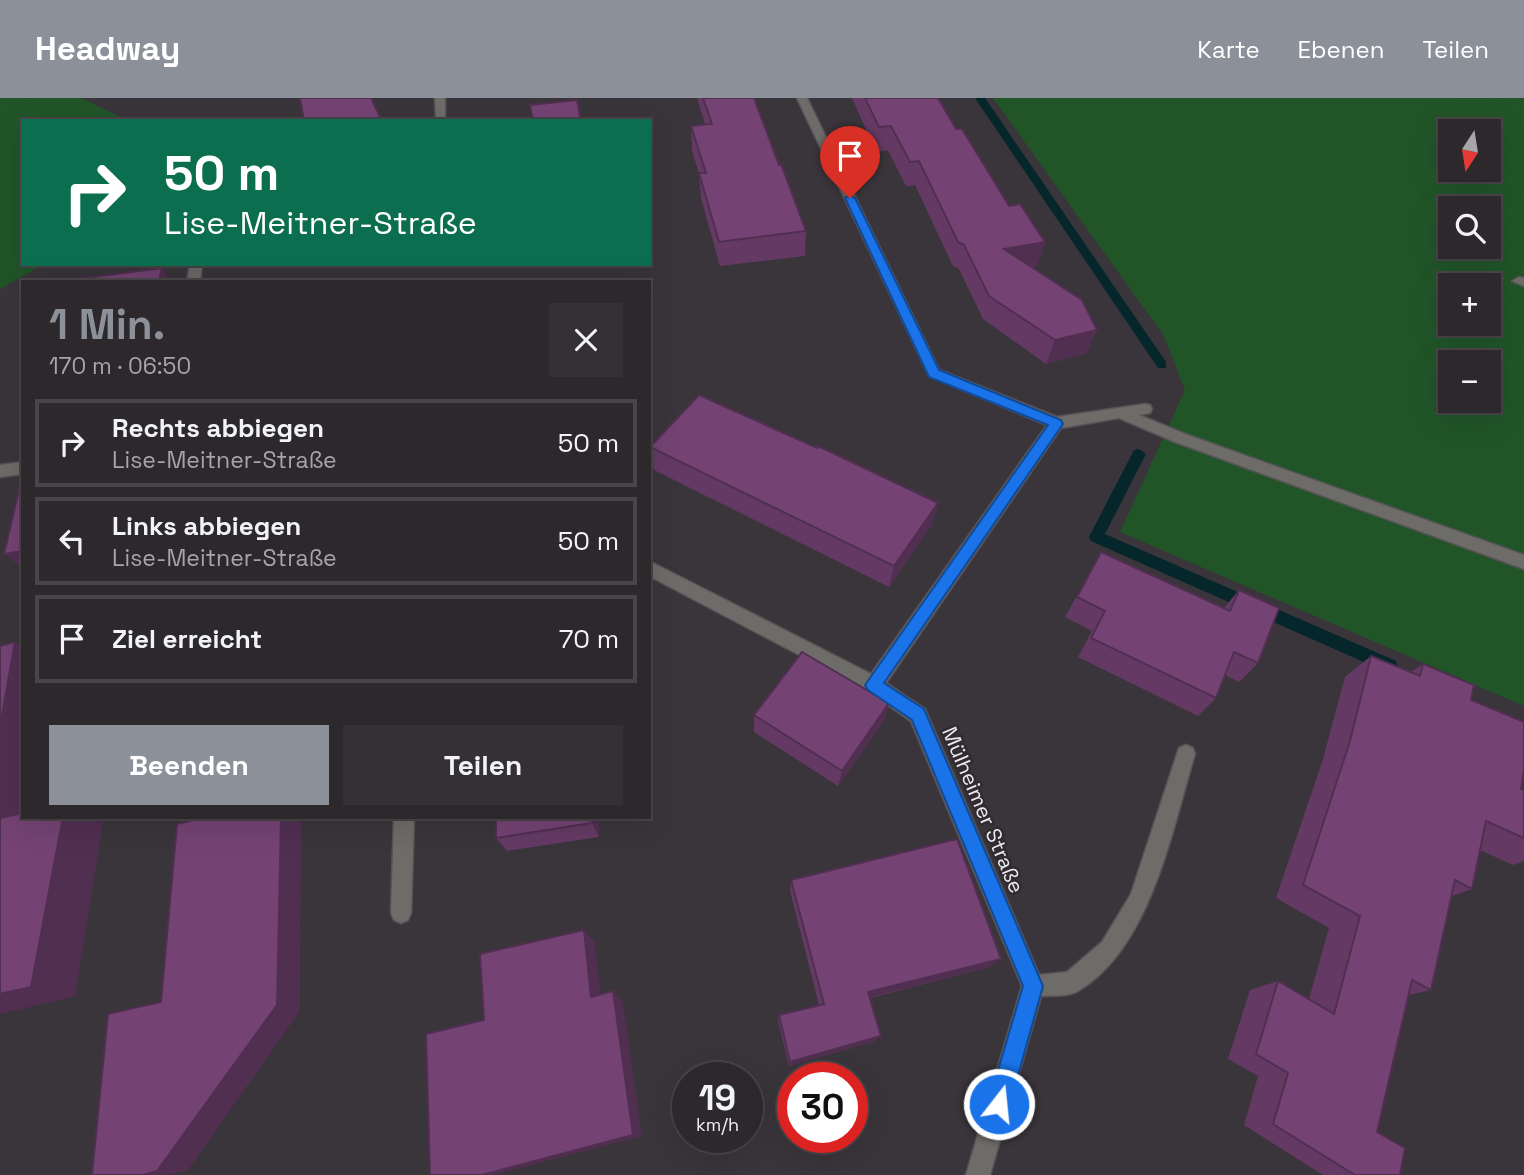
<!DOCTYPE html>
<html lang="de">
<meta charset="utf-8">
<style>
:root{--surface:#2c282c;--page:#343034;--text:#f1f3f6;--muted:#a6a6a9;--line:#484448;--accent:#8c9099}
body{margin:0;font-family:"Space Grotesk",sans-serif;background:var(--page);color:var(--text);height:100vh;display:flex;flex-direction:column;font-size:26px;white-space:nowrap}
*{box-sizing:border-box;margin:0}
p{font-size:23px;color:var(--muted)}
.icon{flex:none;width:38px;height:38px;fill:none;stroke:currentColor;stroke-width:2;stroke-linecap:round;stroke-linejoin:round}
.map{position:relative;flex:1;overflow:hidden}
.drawer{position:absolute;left:21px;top:182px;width:630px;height:539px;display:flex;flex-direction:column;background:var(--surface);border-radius:0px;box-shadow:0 7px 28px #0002,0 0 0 2px var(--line)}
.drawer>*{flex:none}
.top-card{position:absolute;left:21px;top:21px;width:630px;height:147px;border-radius:0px;box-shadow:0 7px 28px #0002,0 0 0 2px var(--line);background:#0b6e4f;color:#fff;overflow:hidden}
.needle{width:46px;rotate:192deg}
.buttons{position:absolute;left:1438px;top:21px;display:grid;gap:14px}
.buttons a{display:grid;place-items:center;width:63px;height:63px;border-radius:0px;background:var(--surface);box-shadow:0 7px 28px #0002,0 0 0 2px var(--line);font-size:35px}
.speed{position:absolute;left:672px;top:964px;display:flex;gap:14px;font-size:35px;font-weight:700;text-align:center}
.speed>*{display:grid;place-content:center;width:91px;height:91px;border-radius:50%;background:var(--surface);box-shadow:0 7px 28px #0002,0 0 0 2px var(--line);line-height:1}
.speed small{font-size:18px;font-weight:400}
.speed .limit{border:10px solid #d22;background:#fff;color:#111}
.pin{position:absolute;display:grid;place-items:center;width:60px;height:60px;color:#fff;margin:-72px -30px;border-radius:50% 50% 50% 0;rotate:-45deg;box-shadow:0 0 7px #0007}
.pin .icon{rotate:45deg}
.me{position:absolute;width:77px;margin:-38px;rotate:16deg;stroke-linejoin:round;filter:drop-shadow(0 0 5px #0008)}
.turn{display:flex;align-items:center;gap:24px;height:147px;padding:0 28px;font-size:32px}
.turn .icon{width:91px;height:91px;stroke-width:2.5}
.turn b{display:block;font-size:49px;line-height:60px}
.round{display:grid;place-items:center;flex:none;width:74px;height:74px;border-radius:0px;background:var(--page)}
.headline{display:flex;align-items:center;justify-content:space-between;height:119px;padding:0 28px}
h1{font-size:42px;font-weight:800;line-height:52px;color:var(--accent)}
.button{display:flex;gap:14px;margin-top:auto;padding:14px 28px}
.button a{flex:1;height:80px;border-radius:0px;background:var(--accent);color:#fff;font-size:28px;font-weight:800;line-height:80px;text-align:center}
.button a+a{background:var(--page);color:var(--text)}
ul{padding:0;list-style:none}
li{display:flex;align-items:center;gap:21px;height:88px;margin:0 14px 10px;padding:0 14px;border:4px solid var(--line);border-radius:0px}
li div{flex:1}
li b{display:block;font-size:26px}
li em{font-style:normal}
header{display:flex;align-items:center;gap:42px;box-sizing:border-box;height:98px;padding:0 35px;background:var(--accent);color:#fff}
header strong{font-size:33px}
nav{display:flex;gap:38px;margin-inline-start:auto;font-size:24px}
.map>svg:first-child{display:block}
.green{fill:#215528;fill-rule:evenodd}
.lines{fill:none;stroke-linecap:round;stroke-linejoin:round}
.stream{fill:#05272b;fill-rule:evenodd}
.minor-casing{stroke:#565256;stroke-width:3}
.minor{fill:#6e6c69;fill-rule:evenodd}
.wall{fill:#643a64}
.shaded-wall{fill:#512f51}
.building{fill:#744374;stroke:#512f51;stroke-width:2}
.route{fill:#1a73e8;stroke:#114b97;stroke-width:2}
.labels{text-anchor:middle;stroke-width:5;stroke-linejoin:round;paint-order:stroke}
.street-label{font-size:21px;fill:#ece9ec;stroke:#302b30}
</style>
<header>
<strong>Headway</strong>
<nav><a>Karte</a><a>Ebenen</a><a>Teilen</a></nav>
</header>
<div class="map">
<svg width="1524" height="1077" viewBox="0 0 1524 1077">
<rect width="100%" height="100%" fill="#3a353a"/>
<g class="green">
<polygon points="0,0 81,0 129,23 23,23 23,166 44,166 0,191"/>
<path d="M993,0h531v608l-404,-174 65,-142 -21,-54zM1451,33h38v39h-38zM1451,110h38v39h-38zM1451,187h38v39h-38zM1451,264h38v39h-38z"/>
</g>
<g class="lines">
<g class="stream">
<polygon points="975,0 985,0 1166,264 1166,270 1158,270"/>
<polygon points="1139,351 1146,356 1105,436 1396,563 1398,568 1396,573 1390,575 1384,573 1091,443 1089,439 1091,435 1134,352"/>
</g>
<g class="minor-casing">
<g id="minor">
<polygon points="435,0 445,0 445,22 436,20"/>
<path d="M797,0h10l132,272 118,47 88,-13 5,1 2,4 -2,4 -11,2 46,19 339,121v14l-349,-127 -56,-24 -58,10 -175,255 39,26 114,266 28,-3 35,-30 29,-48 48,-146 7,-3 7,3 2,6c-23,75 -44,194 -117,237 -10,6 -26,4 -37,5l-51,179h-24l56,-189 -111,-265 -43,-30 -219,-115v-15l222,113 176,-249 -118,-49z"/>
<polygon points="190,166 202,166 200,184 187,184"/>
<polygon points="1519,179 1524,180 1524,188 1512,183"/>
<polygon points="23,364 23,376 0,379 0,367"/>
<polygon points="394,719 414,719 411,815 408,822 401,825 394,822 391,815"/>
</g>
</g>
<use href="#minor" class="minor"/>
</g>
<g class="wall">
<polygon points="697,0 754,0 779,67 806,133 805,158 720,168 701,100 699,75 692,53 691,28 705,26"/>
<polygon points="852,0 938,0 956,31 1009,108 1045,144 1037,168 1031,169 1087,255 1046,266 983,221 959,171 953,168 915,87 906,88 888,52 876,54"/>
<polygon points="650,349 932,427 889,489 654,372"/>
<polygon points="1101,454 1224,510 1239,492 1258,565 1239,584 1225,577 1216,600 1198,618 1078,559 1092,533 1065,519"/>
<polygon points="1371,558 1411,574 1423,566 1471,602 1521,691 1524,692 1524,763 1513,767 1480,752 1472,791 1452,798 1431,892 1409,897 1377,1034 1400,1077 1323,1077 1244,1027 1258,978 1228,961 1250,892 1278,883 1309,901 1329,830 1276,800 1323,661 1345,579"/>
<polygon points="889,605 884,622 838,688 754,634 754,617"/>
<polygon points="598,719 599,739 507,753 496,740"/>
<polygon points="791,782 1001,861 990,869 870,900 875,943 789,968 778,923 779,917 819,907 790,793"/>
</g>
<g class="shaded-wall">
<polygon points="1045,144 1037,168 997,175 1004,151"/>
<polygon points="162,170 171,184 159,184"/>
<polygon points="1097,232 1087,255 1046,266 1055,242"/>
<polygon points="938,405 932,427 889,489 894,468"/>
<polygon points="23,453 23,471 4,456"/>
<polygon points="15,544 23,549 23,719 0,731 0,629"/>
<polygon points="889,605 884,622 838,688 842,673"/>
<polygon points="63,719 94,719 103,724 75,898 0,916 0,896"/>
<polygon points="281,719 301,719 300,913 188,1072 168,1077 143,1077"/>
<polygon points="592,719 598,719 599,739 592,725"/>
<polygon points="584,832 595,845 602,908 591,899"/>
<polygon points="1001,861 990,869 863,901 868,894"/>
<polygon points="613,893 623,903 642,1038 493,1077 482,1077"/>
<polygon points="881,938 875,943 789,968 790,964"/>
</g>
<g class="building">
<polygon points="300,0 371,0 382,23 304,23"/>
<polygon points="703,0 754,0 779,67 781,66 806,133 719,144 699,75 706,75 691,28 712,26"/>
<polygon points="865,0 938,0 956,31 962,31 1009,108 1020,106 1045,144 1004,151 1082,202 1097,232 1055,242 989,198 964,147 958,144 919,63 910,64 891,28 879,29"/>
<polygon points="577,2 581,23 533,23 530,7"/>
<polygon points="162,170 159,184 55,184"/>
<polygon points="699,297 817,350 818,348 938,405 894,468 650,349"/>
<polygon points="21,383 23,383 23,453 4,456"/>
<polygon points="1101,454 1230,513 1239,492 1279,510 1258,565 1234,554 1216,600 1091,540 1105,513 1077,499"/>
<polygon points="15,544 0,629 0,548"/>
<polygon points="802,554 889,605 842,673 754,617"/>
<polygon points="1371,558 1420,578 1423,566 1474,587 1471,602 1524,624 1524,672 1521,691 1524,692 1524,740 1486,723 1472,791 1455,782 1431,892 1412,882 1377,1034 1405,1050 1400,1077 1355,1077 1273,1026 1288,975 1256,956 1278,883 1334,916 1360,818 1303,787 1350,643"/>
<polygon points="23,715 23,719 63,719 31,889 0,896 0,720"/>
<polygon points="206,719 281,719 277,907 157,1073 143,1077 92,1077 108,916 161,904 177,726"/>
<polygon points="496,719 592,719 592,725 496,740"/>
<polygon points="957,741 1001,861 868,894 881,938 790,964 779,917 824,906 791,782"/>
<polygon points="584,832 591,899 613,893 633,1037 482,1077 430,1077 426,936 484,922 480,856"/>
</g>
<polygon class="route" points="850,97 855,100 939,272 1061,322 1063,326 884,585 924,611 1043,888 1010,1006 1006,1014 999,1017 991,1014 988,1006 1023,888 912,622 868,592 865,587 1048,327 929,279 845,100"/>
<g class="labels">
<g class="street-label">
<text transform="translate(983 712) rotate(67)" y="7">Mülheimer Straße</text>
</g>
</g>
</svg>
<div class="buttons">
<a><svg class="needle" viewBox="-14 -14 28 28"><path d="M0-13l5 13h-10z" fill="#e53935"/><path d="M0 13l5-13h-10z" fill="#a6a6a9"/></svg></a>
<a><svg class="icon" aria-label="search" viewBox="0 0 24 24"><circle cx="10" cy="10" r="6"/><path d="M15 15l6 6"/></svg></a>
<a>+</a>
<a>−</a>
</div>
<div class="speed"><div>19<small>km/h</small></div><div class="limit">30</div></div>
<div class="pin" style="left:850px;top:100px;background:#d93025"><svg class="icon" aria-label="arrive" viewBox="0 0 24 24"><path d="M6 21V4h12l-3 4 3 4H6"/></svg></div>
<svg class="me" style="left:999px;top:1006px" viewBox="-20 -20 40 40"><circle r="17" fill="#1a73e8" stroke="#fff" stroke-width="3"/><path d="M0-11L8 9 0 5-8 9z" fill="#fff"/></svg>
<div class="top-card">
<div class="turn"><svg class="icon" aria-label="right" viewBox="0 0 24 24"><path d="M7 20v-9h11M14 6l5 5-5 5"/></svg><div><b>50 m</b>Lise-Meitner-Straße</div></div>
</div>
<section class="drawer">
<div class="headline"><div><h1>1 Min.</h1><p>170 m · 06:50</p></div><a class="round"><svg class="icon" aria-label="close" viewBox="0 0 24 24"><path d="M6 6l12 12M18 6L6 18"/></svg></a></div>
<ul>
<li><svg class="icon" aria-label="right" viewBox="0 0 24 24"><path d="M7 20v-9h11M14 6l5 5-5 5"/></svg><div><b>Rechts abbiegen</b><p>Lise-Meitner-Straße</p></div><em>50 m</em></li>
<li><svg class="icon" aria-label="left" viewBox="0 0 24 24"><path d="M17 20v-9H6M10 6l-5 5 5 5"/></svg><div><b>Links abbiegen</b><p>Lise-Meitner-Straße</p></div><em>50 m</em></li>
<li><svg class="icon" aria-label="arrive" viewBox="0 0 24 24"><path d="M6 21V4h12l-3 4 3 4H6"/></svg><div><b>Ziel erreicht</b></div><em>70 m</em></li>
</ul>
<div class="button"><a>Beenden</a><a>Teilen</a></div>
</section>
</div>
